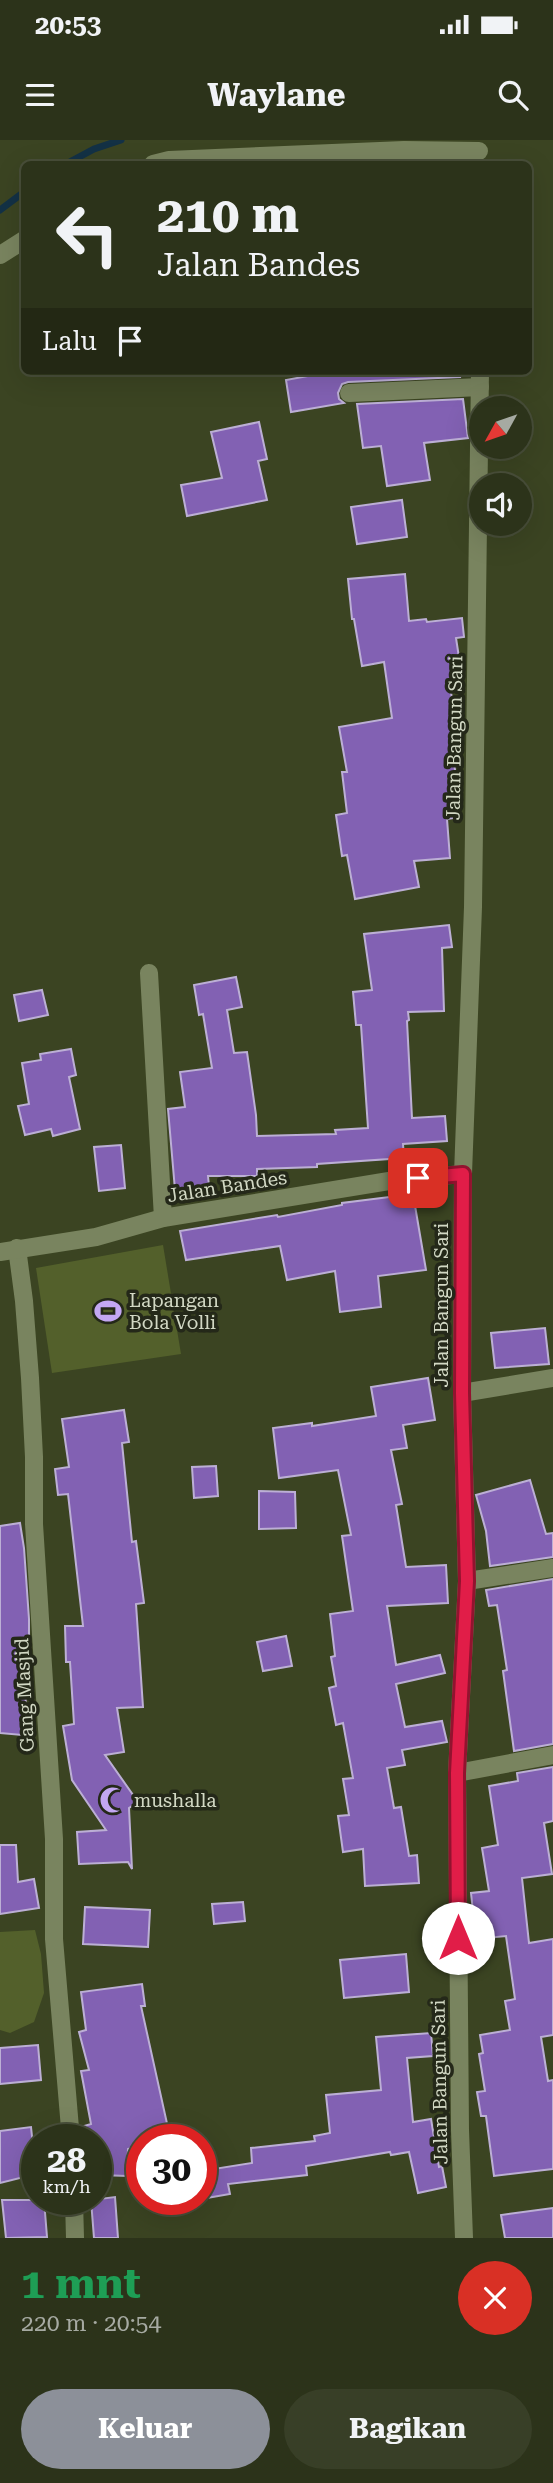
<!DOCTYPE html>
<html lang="id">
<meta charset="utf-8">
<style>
:root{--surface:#2c331a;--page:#383f27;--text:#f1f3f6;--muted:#a6aaa2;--line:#484e39;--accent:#8c9099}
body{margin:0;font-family:"Roboto Serif",serif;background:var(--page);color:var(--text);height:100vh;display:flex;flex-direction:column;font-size:26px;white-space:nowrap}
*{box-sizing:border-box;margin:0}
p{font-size:23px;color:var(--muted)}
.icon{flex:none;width:38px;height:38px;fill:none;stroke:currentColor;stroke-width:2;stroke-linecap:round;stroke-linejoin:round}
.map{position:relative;height:2098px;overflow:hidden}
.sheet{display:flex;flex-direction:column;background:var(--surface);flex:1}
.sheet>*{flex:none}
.banner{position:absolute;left:21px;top:21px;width:511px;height:214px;border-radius:10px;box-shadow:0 7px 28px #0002,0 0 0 2px var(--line);background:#2c331a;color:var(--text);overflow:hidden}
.needle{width:46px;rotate:230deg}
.controls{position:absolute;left:469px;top:256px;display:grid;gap:14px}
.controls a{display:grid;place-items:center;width:63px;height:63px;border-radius:50%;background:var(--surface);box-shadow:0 7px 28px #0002,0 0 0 2px var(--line);font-size:35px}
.speed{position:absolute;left:21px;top:1984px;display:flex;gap:14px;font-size:35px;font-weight:700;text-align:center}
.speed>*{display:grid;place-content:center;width:91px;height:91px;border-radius:50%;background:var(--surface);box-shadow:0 7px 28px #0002,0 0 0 2px var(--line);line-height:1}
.speed small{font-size:18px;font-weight:400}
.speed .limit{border:10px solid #d22;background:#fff;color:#111}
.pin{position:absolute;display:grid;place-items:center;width:60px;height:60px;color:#fff;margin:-30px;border-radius:14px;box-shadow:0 4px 10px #0006}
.me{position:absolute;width:77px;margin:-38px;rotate:0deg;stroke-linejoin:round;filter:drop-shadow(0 0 5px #0008)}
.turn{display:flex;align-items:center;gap:24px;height:147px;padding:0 21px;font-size:32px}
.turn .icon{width:91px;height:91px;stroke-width:2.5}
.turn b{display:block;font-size:49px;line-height:60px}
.then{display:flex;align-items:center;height:66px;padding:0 21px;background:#0003;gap:14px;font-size:26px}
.round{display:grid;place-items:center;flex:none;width:74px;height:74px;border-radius:37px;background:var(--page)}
.head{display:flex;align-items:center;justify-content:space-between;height:119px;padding:0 21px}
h1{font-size:42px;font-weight:700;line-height:52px;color:#1e9e55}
.primary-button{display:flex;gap:14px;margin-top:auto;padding:14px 21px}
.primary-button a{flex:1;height:80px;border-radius:42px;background:var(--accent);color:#fff;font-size:28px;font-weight:700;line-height:80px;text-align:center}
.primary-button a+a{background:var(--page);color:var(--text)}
.status{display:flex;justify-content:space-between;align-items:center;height:49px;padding:0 35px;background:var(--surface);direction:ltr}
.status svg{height:19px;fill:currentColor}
header{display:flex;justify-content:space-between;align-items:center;height:91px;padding:0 21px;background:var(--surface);font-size:32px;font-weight:700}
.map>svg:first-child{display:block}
.green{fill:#53602b}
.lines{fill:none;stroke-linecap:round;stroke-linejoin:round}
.stream{stroke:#133145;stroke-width:7}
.building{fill:#8261b3;stroke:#bcafd5;stroke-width:2}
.minor{stroke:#79845f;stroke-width:18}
.route-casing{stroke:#92132f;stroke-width:18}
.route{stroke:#e11d48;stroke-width:12}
.labels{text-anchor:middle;stroke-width:7;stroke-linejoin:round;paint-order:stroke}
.street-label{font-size:19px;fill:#d2d8c4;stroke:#242819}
.poi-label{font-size:19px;fill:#d2d8c4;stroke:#242819;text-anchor:start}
</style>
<div class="status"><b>20:53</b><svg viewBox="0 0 49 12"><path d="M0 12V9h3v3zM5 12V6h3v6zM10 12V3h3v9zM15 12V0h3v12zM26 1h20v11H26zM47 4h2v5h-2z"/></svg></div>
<header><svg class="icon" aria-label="menu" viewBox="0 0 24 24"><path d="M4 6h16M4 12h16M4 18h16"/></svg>Waylane<svg class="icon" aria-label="search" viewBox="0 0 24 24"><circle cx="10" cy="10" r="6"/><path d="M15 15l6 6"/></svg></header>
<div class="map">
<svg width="553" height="2098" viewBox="0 0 553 2098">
<rect width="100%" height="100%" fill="#3b4422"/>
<g class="green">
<polygon points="163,1105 181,1214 52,1233 36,1128"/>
<polygon points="35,1790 41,1814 44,1853 34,1882 10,1893 0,1890 0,1792"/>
</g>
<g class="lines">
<g class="stream">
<polyline points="66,24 94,9 121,0"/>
<polyline points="0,70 24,52"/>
</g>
</g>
<g class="building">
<polygon points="335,231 459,231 460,237 348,242 342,244 338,253 339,259 344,263 291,272 286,240"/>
<polygon points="463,259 468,298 424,303 430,340 387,346 381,306 363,308 357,264"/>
<polygon points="259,282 267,319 258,321 267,360 187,376 181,345 222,338 211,292"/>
<polygon points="402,360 407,397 357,404 351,367"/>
<polygon points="405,434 409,481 426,479 427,482 462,478 464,497 456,498 464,550 451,552 459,610 452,611 456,636 448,637 454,678 447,679 450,718 414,721 419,747 355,759 347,715 342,716 336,675 347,673 342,632 347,632 339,587 392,578 384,522 362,526 354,479 352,479 348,439"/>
<polygon points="449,785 452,807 442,808 444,871 408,872 409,880 407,881 412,978 445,976 447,1001 403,1004 404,1018 317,1024 317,1027 257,1029 257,1036 208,1036 209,1046 175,1050 168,969 185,967 180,932 212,928 203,874 199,875 194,845 236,837 242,867 227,870 234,913 247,912 256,975 257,996 336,994 335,990 368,988 361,885 356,885 353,852 372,850 364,794"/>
<polygon points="42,850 48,875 19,881 14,855"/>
<polygon points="71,909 76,935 69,937 80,989 53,996 51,989 25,995 18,966 29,964 22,923 41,920 40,914"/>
<polygon points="121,1005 125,1048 99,1051 94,1007"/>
<polygon points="413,1054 426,1130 378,1136 381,1167 340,1172 335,1131 287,1140 280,1106 186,1120 180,1091 277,1075 278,1077 342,1065 342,1063"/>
<polygon points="545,1188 549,1224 495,1228 491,1193"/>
<polygon points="428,1238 435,1280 403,1285 407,1308 391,1310 402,1364 396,1365 406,1427 446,1425 448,1463 387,1466 396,1525 440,1515 445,1533 396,1544 405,1587 442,1581 447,1602 402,1610 405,1625 387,1628 394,1668 401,1667 409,1716 417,1715 419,1743 365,1746 363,1709 343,1712 338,1676 349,1675 343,1639 353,1638 343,1583 336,1585 329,1548 336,1546 331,1517 335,1516 330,1474 353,1471 342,1396 351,1395 338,1330 279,1338 273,1288 312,1283 312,1286 376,1276 371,1247"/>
<polygon points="124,1270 129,1302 122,1303 132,1402 136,1401 144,1463 136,1464 143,1567 117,1568 124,1612 105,1615 138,1662 129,1668 132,1729 128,1722 79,1724 77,1692 106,1690 72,1640 63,1586 74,1584 70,1522 66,1522 65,1486 83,1486 68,1354 58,1355 55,1329 69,1327 62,1279"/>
<polygon points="216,1326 218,1356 194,1358 192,1327"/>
<polygon points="530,1340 546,1394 553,1393 553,1417 490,1426 486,1391 476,1355"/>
<polygon points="259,1351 295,1352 296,1388 259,1389"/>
<polygon points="20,1383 24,1408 29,1479 29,1503 19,1503 19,1556 26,1557 22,1595 0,1593 0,1386"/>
<polygon points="553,1439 553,1604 514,1611 503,1531 507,1530 497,1465 489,1466 486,1450"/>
<polygon points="286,1496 292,1526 263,1531 257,1502"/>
<polygon points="553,1627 553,1681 544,1683 552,1734 522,1738 529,1803 553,1799 553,1895 541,1897 548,1941 553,1940 553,2029 494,2036 486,1976 481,1976 477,1952 485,1951 479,1914 483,1913 480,1895 510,1890 505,1861 515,1859 506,1796 476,1799 471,1753 489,1751 482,1708 498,1705 489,1646 518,1641 517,1633"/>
<polygon points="0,1705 16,1705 18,1742 34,1739 39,1768 0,1774"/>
<polygon points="243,1762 245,1781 214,1784 212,1764"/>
<polygon points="85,1767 150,1770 148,1807 83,1804"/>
<polygon points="406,1814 409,1852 344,1858 340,1820"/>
<polygon points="142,1844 145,1866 141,1866 170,1997 159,2000 142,2000 142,2005 128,2009 127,2036 100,2035 100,2016 96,2017 96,2000 82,2000 81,1987 91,1984 81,1931 89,1930 79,1892 86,1890 81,1852"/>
<polygon points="431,1893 433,1916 407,1918 413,1982 431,1979 439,2027 442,2026 446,2047 418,2053 409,2012 391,2015 390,2012 306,2026 307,2035 228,2044 230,2054 201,2059 201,2031 252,2023 251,2008 315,2001 314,1996 330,1993 326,1955 381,1950 376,1897"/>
<polygon points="38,1905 41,1940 0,1944 0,1908"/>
<polygon points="31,1987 36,2034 0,2043 0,1991"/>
<polygon points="115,2057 118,2098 94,2098 91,2060"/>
<polygon points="2,2060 44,2060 47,2097 6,2098"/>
<polygon points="553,2068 553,2098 505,2098 501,2075"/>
</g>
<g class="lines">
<g class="minor">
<polyline points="153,24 169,20 404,10 479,11"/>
<polyline points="0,115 24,100"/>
<polyline points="349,253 480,247"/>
<polyline points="149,833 163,1078"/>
<polyline points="17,1108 24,1161 30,1238 34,1317 34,1384 54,1699 54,1799 71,2000"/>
<polyline points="0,1112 96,1097 163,1078 395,1040 463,1034"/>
<polyline points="462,1253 553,1238"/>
<polyline points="467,1441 553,1428"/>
<polyline points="457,1633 553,1615"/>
<polyline points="74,2060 75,2098"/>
<polyline points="464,2098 460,1990 457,1633 467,1441 462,1253 463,1034 473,767 480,231"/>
</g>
</g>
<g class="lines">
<g class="route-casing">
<polyline id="route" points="418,1038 463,1034 462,1253 467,1441 457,1633 458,1798"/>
</g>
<use href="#route" class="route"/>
</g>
<defs>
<g id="stadium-bare" transform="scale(2.1)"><path d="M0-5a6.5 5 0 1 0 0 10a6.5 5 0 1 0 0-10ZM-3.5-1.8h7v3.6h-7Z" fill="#c3a7f2" stroke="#242819" stroke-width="2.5" paint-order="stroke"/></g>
<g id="mosque-bare" transform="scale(2.1)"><path d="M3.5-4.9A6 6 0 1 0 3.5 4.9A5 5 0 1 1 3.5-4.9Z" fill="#c3a7f2" stroke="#242819" stroke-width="2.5" paint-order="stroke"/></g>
</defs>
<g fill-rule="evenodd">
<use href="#stadium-bare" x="108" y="1171"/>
<use href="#mosque-bare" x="113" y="1660"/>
</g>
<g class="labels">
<g class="street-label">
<text transform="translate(454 598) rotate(-89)" y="7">Jalan Bangun Sari</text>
<text transform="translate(227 1046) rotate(-9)" y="7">Jalan Bandes</text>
<text transform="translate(441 1165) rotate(-90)" y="7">Jalan Bangun Sari</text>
<text transform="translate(24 1555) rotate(-93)" y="7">Gang Masjid</text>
<text transform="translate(439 1942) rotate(-91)" y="7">Jalan Bangun Sari</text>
</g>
<g class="poi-label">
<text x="129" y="1167">Lapangan<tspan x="129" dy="22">Bola Volli</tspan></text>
<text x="134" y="1667">mushalla</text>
</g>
</g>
</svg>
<div class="controls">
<a><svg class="needle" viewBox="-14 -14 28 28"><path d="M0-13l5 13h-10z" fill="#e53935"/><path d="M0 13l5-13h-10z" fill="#a6aaa2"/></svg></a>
<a><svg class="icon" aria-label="sound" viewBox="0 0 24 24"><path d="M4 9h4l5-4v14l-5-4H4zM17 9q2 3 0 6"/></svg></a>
</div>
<div class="speed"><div>28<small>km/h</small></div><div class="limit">30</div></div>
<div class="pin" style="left:418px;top:1038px;background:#d93025"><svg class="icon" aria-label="arrive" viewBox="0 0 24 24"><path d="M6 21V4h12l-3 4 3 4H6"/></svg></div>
<svg class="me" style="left:458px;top:1798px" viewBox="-20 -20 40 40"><circle r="19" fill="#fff"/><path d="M0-13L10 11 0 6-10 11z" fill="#e11d48"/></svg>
<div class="banner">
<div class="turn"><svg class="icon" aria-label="left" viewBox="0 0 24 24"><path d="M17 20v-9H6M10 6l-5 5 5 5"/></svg><div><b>210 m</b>Jalan Bandes</div></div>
<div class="then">Lalu<svg class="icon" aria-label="arrive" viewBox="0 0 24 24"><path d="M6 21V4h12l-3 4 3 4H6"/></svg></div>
</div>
</div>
<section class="sheet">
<div class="head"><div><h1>1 mnt</h1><p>220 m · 20:54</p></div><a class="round" style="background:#d93025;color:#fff"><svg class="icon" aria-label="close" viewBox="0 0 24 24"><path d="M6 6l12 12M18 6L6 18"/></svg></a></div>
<div class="primary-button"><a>Keluar</a><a>Bagikan</a></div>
</section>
